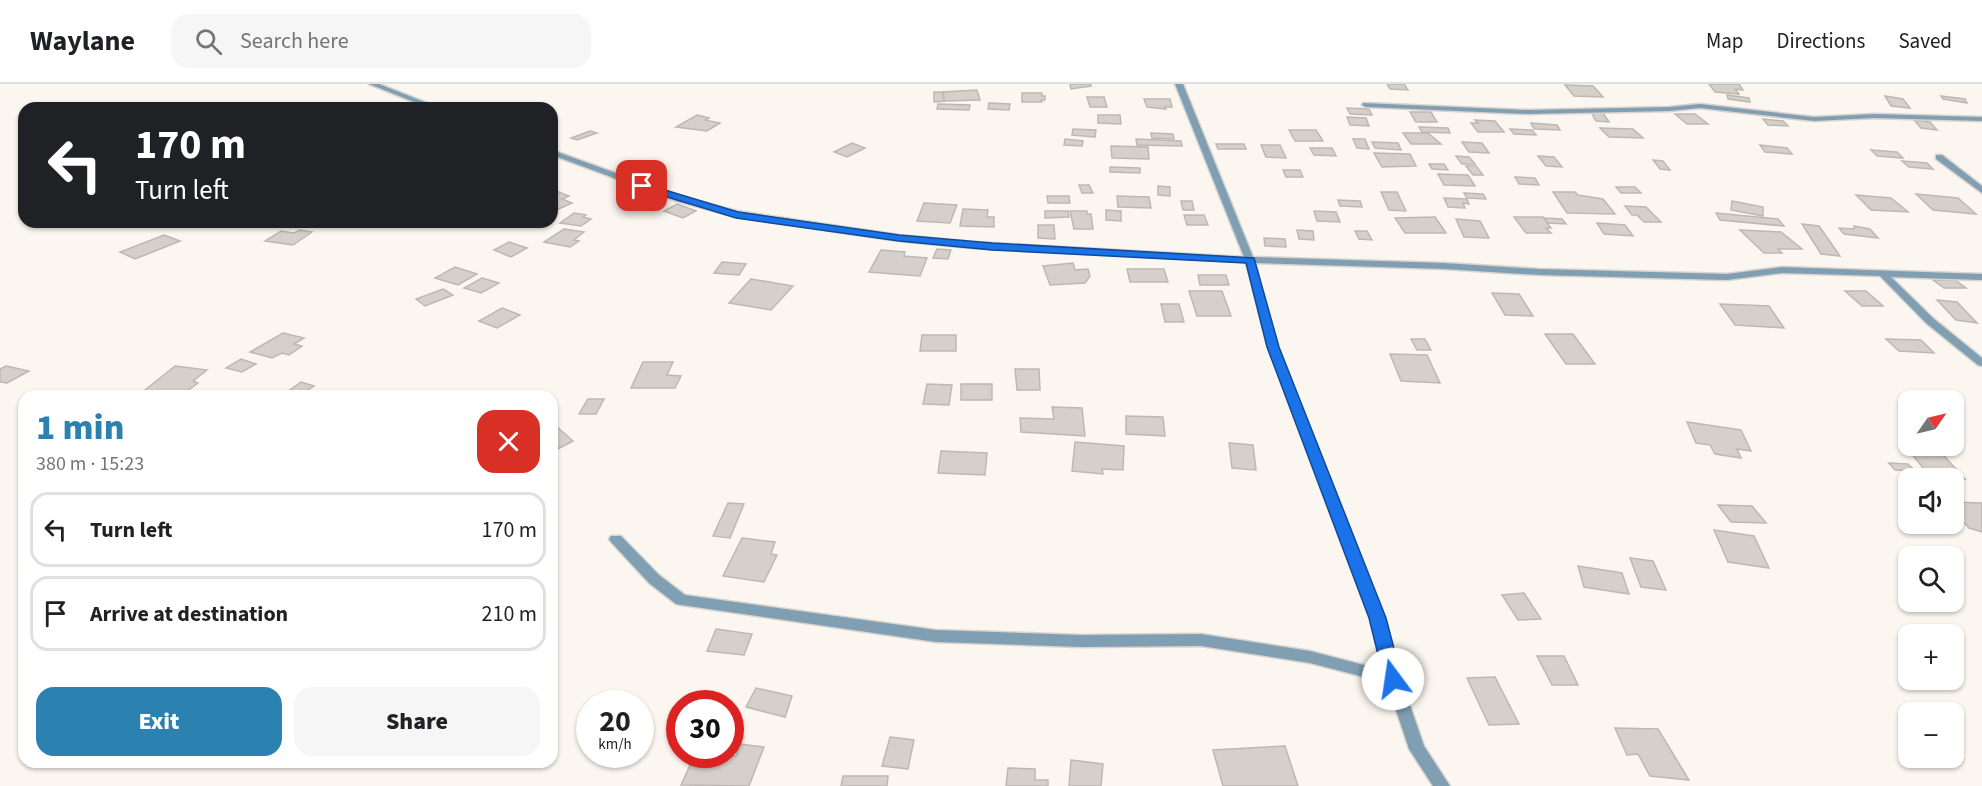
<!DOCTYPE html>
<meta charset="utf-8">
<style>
:root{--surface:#fff;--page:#f6f6f6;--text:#202124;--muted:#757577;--line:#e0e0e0;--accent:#2b81b0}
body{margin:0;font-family:"Source Sans 3",sans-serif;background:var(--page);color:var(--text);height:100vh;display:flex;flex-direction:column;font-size:22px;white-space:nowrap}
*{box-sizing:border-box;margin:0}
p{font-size:20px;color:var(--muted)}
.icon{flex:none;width:33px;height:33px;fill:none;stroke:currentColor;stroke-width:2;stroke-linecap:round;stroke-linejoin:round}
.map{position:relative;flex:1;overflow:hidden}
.panel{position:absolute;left:18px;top:306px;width:540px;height:378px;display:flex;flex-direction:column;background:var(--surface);border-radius:18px;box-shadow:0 2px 4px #0004}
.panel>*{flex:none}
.guide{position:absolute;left:18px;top:18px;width:540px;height:126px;border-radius:18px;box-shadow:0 2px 4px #0004;background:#202124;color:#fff;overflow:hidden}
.needle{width:39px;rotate:56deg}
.fabs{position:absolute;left:1898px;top:306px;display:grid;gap:12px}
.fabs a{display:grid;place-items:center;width:66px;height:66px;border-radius:12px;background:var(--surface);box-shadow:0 2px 4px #0004;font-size:30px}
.speed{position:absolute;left:576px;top:606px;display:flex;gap:12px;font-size:30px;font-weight:700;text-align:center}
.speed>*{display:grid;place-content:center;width:78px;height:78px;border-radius:50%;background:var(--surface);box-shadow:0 2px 4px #0004;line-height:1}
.speed small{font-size:15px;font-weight:400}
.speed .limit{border:9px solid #d22;background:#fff;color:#111}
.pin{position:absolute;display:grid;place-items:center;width:51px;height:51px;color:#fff;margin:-26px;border-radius:12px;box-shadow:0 3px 9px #0006}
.me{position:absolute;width:66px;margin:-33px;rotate:346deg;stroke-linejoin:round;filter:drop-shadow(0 0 4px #0008)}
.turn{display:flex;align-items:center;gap:21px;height:126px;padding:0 18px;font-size:27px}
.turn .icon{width:78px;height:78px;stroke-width:2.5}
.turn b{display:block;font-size:42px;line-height:51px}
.round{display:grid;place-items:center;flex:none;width:63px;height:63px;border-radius:18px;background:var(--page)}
.headline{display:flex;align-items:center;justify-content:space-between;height:102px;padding:0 18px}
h1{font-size:36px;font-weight:800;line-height:45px;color:var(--accent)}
.primary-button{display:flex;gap:12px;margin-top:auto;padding:12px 18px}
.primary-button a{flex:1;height:69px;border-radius:18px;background:var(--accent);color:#fff;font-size:24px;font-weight:800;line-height:69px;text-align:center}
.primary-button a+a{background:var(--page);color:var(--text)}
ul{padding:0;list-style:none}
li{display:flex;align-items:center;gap:18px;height:75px;margin:0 12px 9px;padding:0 6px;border:3px solid var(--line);border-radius:18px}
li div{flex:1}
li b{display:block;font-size:22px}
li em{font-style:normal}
header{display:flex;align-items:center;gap:36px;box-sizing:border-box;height:84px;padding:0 30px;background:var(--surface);border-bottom:2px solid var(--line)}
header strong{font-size:28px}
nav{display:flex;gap:33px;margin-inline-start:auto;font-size:21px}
.search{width:420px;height:54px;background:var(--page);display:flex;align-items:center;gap:15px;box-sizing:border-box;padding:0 21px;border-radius:18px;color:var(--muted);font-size:22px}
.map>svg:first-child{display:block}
.building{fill:#d6d0cb;stroke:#beb8b3;stroke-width:1.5}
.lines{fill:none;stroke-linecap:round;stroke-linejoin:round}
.minor-casing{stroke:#d9d4cf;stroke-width:3}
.minor{fill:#809fb3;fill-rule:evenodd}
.route{fill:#1a73e8;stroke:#114b97;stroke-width:1.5}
</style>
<header>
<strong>Waylane</strong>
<div class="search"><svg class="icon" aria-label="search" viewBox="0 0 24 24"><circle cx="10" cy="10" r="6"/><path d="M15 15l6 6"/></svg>Search here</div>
<nav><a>Map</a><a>Directions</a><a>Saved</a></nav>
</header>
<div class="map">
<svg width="1982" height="702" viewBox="0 0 1982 702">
<rect width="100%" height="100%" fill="#fcf6f0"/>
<g class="building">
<polygon points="1070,0 1091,0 1091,2 1071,5"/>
<polygon points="1387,0 1404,0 1408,6 1390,5"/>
<polygon points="1709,0 1739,0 1743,6 1735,5 1739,10 1715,8"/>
<polygon points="1565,1 1593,2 1603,13 1574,12"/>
<polygon points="977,6 980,16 944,17 943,8"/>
<polygon points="934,8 943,8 944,17 934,18"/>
<polygon points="1022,9 1042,9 1042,12 1045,12 1045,16 1041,16 1042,18 1022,18"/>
<polygon points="1727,11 1749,14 1750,18 1728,15"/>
<polygon points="1885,12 1903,15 1910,24 1891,22"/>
<polygon points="1941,12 1965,15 1967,19 1943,15"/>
<polygon points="1087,13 1104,13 1107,23 1090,23"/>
<polygon points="1144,15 1170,15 1172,23 1165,23 1166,25 1147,23"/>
<polygon points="989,19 1010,20 1009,26 988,25"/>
<polygon points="938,20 970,21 969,26 937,25"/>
<polygon points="1347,24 1369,25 1372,31 1350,30"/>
<polygon points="1410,28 1431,28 1437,38 1416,38"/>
<polygon points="1591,28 1603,29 1609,38 1596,37"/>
<polygon points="1675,30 1695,30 1708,40 1687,40"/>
<polygon points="697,31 709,34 705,36 720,39 707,47 676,43"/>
<polygon points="1098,31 1120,31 1121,40 1098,39"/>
<polygon points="1347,33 1366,34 1369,42 1350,41"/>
<polygon points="1763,35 1783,37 1788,42 1768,41"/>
<polygon points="1475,36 1495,37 1504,48 1478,48 1471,39 1478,39"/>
<polygon points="1914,36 1930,38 1937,46 1921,44"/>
<polygon points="1531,39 1557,41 1560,46 1534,45"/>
<polygon points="1419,43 1448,44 1450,49 1422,48"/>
<polygon points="1600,44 1633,45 1643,54 1609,53"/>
<polygon points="1073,45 1096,46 1095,53 1072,51"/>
<polygon points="1510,45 1532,46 1536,51 1514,50"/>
<polygon points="1289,46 1316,46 1323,57 1295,57"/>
<polygon points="590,47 597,49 577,56 571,54"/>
<polygon points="1151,49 1173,50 1174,55 1152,54"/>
<polygon points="1403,49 1428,49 1441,60 1411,60"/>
<polygon points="1065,55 1083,57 1082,62 1064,61"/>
<polygon points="1136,55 1181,57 1182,62 1137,61"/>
<polygon points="1353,55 1365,55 1369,65 1357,64"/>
<polygon points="1372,58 1398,59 1401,66 1375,64"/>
<polygon points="1462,58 1482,59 1489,69 1469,68"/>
<polygon points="852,59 865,64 847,73 834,68"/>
<polygon points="1216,60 1244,60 1246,65 1218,65"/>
<polygon points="1261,61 1280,61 1286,74 1266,73"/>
<polygon points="1760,61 1787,64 1792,70 1765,68"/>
<polygon points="1111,62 1148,63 1149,75 1112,74"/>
<polygon points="1310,64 1332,64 1336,72 1314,71"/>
<polygon points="1871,66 1897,68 1903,74 1877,72"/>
<polygon points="1374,69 1410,70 1416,82 1382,83"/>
<polygon points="1456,72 1469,73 1475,80 1462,80"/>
<polygon points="1538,72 1554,73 1562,83 1546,82"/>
<polygon points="1653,76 1663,77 1670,86 1660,85"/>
<polygon points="1902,77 1927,79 1933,85 1909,83"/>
<polygon points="1429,80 1444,80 1448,86 1432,85"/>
<polygon points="1466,82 1476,82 1483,91 1473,91"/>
<polygon points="1110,83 1140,84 1140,89 1110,88"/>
<polygon points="1283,86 1300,86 1303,93 1286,93"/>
<polygon points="1438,90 1468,91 1475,102 1444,101"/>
<polygon points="1515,93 1535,94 1539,101 1519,100"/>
<polygon points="1079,101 1089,101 1093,109 1082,109"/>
<polygon points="1158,102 1170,103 1170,112 1158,111"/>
<polygon points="1616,103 1635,103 1641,109 1621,109"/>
<polygon points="556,107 569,112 562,115 572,119 552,128 552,109"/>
<polygon points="1381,108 1397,108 1406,127 1389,126"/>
<polygon points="1553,108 1575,108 1578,111 1603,115 1615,130 1567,129"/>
<polygon points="1464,109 1483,110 1486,115 1467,114"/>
<polygon points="1916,110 1958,114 1976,130 1933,126"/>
<polygon points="1856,111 1891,114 1908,128 1871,126"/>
<polygon points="1047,112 1069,112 1070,119 1048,119"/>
<polygon points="1117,112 1149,113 1151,124 1118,123"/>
<polygon points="1444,114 1467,115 1469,120 1463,119 1465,124 1448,123"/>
<polygon points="1338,116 1360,117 1362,123 1340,122"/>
<polygon points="1181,117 1192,117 1194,126 1183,126"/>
<polygon points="1732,117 1763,123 1763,132 1731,126"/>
<polygon points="924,119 957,121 950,139 917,137"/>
<polygon points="677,120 696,127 683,134 664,127"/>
<polygon points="1625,122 1646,123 1661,138 1644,138 1637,131 1632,131"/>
<polygon points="963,125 988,126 987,133 994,133 994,143 960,142"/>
<polygon points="1106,126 1121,127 1121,137 1106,136"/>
<polygon points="1045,127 1068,127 1069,133 1045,134"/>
<polygon points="1070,127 1087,127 1087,130 1091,130 1093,145 1074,145"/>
<polygon points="1314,127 1336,128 1340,138 1317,137"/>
<polygon points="574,129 586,131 583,133 591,135 581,142 560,139"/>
<polygon points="1716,129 1778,135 1784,142 1720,136"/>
<polygon points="1184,131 1204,131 1208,141 1187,141"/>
<polygon points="1435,133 1446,149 1405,149 1395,134"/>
<polygon points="1514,133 1543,133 1551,144 1546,144 1551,149 1526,149"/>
<polygon points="1544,134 1562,135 1566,140 1548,139"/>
<polygon points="1456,135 1480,137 1489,154 1464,153"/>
<polygon points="1597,139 1625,141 1633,152 1604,150"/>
<polygon points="1802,140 1819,142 1840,172 1821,170"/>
<polygon points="1038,141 1054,141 1055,155 1038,154"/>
<polygon points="1854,142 1870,145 1878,154 1844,150 1839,144 1854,145"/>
<polygon points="564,145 584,148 574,156 579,157 570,163 544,158"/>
<polygon points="300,146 312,148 293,161 265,157 281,147 294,149"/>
<polygon points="1297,146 1313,147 1314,156 1299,155"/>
<polygon points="1740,146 1781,148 1802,165 1778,165 1782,169 1764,169"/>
<polygon points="1355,147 1367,147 1372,156 1359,155"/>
<polygon points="164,151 180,157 135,175 120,168"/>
<polygon points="1264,154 1285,155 1286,163 1265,162"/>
<polygon points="509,158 527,164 511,173 494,166"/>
<polygon points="937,165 951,166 948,175 933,174"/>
<polygon points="881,166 905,168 904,172 927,174 920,192 869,188"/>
<polygon points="722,178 746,180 739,191 714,189"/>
<polygon points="1073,179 1075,186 1088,185 1090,192 1085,199 1050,201 1043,182"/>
<polygon points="455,183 477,190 458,201 435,194"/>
<polygon points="1127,185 1164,185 1168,198 1130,198"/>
<polygon points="1198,191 1226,191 1229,201 1200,201"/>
<polygon points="482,194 499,199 481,209 464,204"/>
<polygon points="751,195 793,202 771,226 729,219"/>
<polygon points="1933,196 1955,196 1966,204 1944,204"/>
<polygon points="443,205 453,211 425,222 416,215"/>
<polygon points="1189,207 1222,207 1231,232 1197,232"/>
<polygon points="1845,207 1866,207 1883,222 1862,222"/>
<polygon points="1492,209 1519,210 1533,232 1505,231"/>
<polygon points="1937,216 1957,218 1977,239 1956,236"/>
<polygon points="1161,220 1179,220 1184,238 1165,238"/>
<polygon points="1720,220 1769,222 1784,244 1735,241"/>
<polygon points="502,224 520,231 497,244 479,237"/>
<polygon points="283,249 304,254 294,260 302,262 289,271 282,269 272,274 250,268"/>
<polygon points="1545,250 1573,250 1595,280 1566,280"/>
<polygon points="922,251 956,251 956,267 920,267"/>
<polygon points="1411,255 1425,255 1431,266 1417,266"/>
<polygon points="1886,255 1921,256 1934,269 1899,267"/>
<polygon points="1390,270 1427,271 1440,299 1401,297"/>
<polygon points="241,275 256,280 242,288 226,284"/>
<polygon points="643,278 673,278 667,291 681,292 675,304 631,304"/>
<polygon points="6,282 29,287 7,299 0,298 0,285"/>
<polygon points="175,282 207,286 193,297 198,299 180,312 140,310"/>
<polygon points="1015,285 1039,285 1040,306 1017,306"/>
<polygon points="301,298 314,302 303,309 290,306"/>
<polygon points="927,300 952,301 949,321 923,320"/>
<rect x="961" y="300" width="31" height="16"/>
<polygon points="588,315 604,315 596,330 579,330"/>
<polygon points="1052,323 1082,324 1085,352 1021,348 1020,334 1054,335"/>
<polygon points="1126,332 1163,333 1165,352 1126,350"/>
<polygon points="1687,338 1741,346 1751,367 1737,365 1741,374 1715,370 1710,361 1696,359"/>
<polygon points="556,342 573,357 552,368 552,344"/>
<polygon points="1075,358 1124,362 1123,386 1102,385 1103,390 1072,387"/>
<polygon points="1229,359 1253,361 1256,386 1232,384"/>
<polygon points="1904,361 1937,364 1965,395 1930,392"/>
<polygon points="941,367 987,369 985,391 938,389"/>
<polygon points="1889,379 1908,380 1915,387 1895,386"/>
<polygon points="1953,418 1982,419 1982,448 1969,444 1953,427 1959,426"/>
<polygon points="728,419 744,420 730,454 713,452"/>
<polygon points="1718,421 1752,422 1766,439 1731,438"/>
<polygon points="1714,446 1754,452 1769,484 1728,478"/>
<polygon points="742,454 775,458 771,470 777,471 764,498 723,492"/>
<polygon points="1630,474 1653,477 1666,506 1641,503"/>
<polygon points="1578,482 1622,489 1629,510 1584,503"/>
<polygon points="1524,509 1541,535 1518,536 1502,511"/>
<polygon points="716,545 752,550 744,571 707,567"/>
<polygon points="1537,572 1564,572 1578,601 1552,601"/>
<polygon points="1495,593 1519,640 1489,641 1467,594"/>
<polygon points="756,604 792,612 785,633 746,623"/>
<polygon points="1615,644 1658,645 1689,696 1650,692 1638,670 1627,671"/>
<polygon points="890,653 914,656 908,685 882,682"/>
<polygon points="740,660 764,663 749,702 681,701 695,670 736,672"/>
<polygon points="1285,662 1298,702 1223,702 1213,666"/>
<polygon points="1071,676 1103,680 1101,702 1069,702"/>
<polygon points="1008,684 1035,685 1035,696 1048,696 1048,702 1006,702"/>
<polygon points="843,692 888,692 887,702 841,702"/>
</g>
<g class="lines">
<g class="minor-casing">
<g id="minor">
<polygon points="369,0 379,0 440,24 429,24"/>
<polygon points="1175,0 1183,0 1253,173 1444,179 1540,185 1727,190 1782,183 1982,190 1982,196 1891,193 1934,235 1982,274 1982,282 1978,281 1926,239 1880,192 1782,189 1727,196 1540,191 1444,185 1255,179 1278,263 1385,535 1401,595 1424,662 1450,702 1433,702 1409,665 1387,599 1310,579 1201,562 1081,563 936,558 681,521 676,520 649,499 611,458 609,455 611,452 621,452 659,491 685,511 936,546 1081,551 1201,550 1310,567 1383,586 1371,535 1268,263 1246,178 972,164 899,157 737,133 676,117 552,71 552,66 682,113 737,127 899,151 972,158 1244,173"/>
<polygon points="1363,19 1528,26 1669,23 1700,20 1814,33 1874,30 1982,33 1982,37 1874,34 1814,37 1700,24 1669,27 1528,30 1366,23 1362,21"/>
<polygon points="1936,71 1942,71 1982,102 1982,109 1936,75"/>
</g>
</g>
<use href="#minor" class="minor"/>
</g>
<polygon class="route" points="638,100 645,100 738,128 899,151 992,159 1254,174 1279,263 1386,534 1402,595 1399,600 1393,602 1387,600 1384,595 1369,534 1267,263 1246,179 992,166 899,157 736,134 638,104"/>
</svg>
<div class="fabs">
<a><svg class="needle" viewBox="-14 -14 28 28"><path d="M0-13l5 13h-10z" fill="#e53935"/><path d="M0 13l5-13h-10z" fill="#757577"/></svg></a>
<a><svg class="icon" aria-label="sound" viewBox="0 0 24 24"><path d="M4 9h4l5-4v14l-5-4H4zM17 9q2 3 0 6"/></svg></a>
<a><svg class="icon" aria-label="search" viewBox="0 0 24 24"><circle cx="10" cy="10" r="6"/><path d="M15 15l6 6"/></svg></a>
<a>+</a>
<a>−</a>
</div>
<div class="speed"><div>20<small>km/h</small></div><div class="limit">30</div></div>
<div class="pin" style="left:642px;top:102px;background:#d93025"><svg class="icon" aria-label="arrive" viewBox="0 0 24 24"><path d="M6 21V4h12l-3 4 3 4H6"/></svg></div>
<svg class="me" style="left:1393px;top:595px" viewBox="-20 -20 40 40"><circle r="19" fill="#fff"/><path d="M0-13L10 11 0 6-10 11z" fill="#1a73e8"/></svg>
<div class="guide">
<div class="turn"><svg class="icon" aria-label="left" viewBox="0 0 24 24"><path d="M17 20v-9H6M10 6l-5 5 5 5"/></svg><div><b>170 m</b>Turn left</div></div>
</div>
<section class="panel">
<div class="headline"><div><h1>1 min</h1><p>380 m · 15:23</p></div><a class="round" style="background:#d93025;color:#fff"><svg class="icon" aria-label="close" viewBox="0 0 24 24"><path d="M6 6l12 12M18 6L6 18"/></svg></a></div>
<ul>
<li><svg class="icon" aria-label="left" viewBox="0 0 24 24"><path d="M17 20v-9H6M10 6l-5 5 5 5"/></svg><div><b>Turn left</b></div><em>170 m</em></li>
<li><svg class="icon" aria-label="arrive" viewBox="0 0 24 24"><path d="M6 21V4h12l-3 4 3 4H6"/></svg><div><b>Arrive at destination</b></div><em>210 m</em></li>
</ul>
<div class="primary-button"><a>Exit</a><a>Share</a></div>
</section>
</div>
